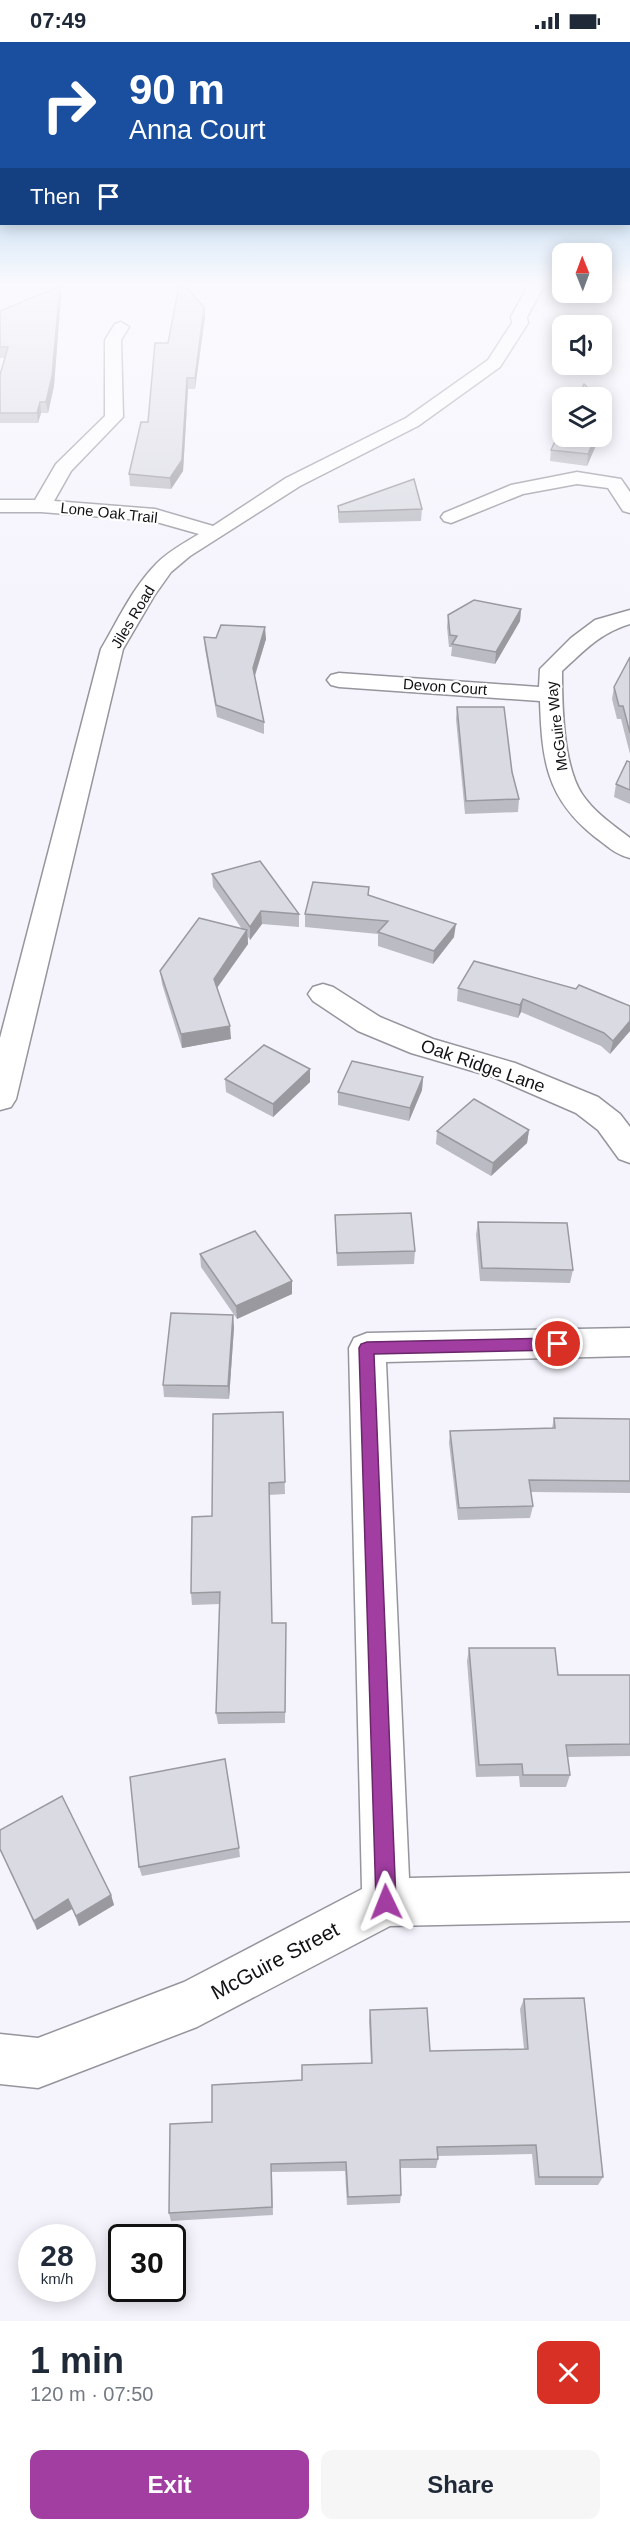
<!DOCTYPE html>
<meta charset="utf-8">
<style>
:root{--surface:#fff;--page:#f6f6f7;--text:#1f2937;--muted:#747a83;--accent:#a23da2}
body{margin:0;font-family:Helvetica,sans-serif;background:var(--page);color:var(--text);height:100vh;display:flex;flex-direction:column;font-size:22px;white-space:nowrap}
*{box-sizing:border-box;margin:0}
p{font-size:20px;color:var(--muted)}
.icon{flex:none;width:33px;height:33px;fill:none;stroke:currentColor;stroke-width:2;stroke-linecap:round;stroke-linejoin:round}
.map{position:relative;height:2279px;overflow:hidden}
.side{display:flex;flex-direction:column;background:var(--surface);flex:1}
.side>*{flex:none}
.banner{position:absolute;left:0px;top:0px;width:630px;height:183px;box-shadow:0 3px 15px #0003;background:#1a4fa0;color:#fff;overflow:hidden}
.needle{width:39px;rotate:359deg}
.buttons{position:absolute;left:552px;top:201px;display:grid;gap:12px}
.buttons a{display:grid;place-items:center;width:60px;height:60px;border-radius:12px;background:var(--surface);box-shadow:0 3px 15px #0003;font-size:30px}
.speed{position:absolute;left:18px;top:2182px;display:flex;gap:12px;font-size:30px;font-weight:700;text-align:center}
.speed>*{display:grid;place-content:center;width:78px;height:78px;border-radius:50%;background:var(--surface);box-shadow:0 3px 15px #0003;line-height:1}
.speed small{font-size:15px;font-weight:400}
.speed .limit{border:3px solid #111;border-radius:9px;background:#fff;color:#111}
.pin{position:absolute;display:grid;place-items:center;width:51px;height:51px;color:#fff;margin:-26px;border:3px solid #fff;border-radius:50%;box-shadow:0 2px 6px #0007}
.me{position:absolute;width:66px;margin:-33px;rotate:358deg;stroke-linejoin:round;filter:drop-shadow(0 0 4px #0008)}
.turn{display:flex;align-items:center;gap:21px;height:126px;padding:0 30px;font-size:27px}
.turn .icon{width:78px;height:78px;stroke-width:2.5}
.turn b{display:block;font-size:42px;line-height:51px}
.then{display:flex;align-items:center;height:57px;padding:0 30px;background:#0003;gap:12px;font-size:22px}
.round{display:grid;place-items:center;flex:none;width:63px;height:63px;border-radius:12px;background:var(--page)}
.summary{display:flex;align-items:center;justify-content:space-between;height:102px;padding:0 30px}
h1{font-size:36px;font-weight:800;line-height:45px}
.cta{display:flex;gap:12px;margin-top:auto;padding:12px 30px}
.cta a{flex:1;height:69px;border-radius:12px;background:var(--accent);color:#fff;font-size:24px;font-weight:800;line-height:69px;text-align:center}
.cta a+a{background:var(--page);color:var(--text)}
.status{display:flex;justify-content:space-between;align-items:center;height:42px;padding:0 30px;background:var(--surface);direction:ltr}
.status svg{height:16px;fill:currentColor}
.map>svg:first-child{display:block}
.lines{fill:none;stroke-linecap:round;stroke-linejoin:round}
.minor-casing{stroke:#95959d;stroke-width:3}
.minor{fill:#fff;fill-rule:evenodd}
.wall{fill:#bbbbc3}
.shaded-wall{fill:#99999f}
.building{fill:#dadae3;stroke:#99999f;stroke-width:1.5}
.route{fill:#a23da2;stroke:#692869;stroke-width:1.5}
.labels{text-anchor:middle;stroke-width:4.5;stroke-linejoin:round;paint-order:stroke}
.far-street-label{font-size:15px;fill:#121114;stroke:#fff}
.street-label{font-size:18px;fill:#121114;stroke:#fff}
.near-street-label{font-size:21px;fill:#121114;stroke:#fff}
</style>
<div class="status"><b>07:49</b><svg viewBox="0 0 49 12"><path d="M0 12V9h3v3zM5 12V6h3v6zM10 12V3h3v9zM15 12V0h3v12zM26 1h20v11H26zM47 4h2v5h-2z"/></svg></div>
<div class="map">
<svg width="630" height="2279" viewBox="0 0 630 2279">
<rect width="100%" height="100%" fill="#f5f4fd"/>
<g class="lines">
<g class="minor-casing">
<g id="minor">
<path d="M528,244h16l-17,31 1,6 -28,44 -82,59 -118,60 -110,70 -19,16 -17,24 -31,53 -107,450 -5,8 -11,3v-72l101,-389c17,-29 32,-62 56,-86 12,-12 27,-20 42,-29l-46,-13 -112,-9h-41v-12h35l21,-36 49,-48v-76l10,-16 6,-2 8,5 -8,13 2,77 -52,54 -17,30 101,8 58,17 73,-48 120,-60 82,-58 24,-37 -1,-6z"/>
<polygon points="577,430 621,437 630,450 630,471 623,469 608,446 577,442 523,452 451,481 444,479 441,475 444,471 511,443"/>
<path d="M630,568v14c-30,9 -45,26 -68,47 0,34 1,94 20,123 12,18 31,31 48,44v20c-14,-3 -24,-13 -35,-21 -49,-39 -53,-77 -55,-136l-201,-14 -8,-2 -4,-5 4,-5 8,-2 200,14 1,-18 31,-31 24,-18z"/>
<polygon points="323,942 333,945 380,975 433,997 515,1021 598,1055 620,1072 630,1085 630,1121 619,1117 598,1088 576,1071 493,1035 411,1011 358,989 313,959 308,952 313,945"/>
<polygon points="630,1286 630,1314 386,1320 409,1836 630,1831 630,1879 390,1884 197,1985 38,2046 0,2042 0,1992 38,1996 184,1940 362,1847 349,1306 354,1296 367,1291"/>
</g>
</g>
<use href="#minor" class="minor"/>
</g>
<g class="wall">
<polygon points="60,244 61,254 54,344 48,371 41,371 38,381 0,381 0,333 5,316 0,316 0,269"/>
<polygon points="204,265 205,275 195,347 188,347 183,429 171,447 130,444 129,432 148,380 168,301"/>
<polygon points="562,394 600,394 587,424 550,419 551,408"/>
<polygon points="338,464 422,467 421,479 339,481 338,475"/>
<polygon points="521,567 520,579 495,622 451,614 452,605 449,605 447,585 448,573"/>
<polygon points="204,595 266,597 255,634 264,680 264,692 217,675 205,607"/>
<polygon points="630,615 630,712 621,677 617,677 612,657 614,645"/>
<polygon points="457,665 512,730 519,757 518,770 465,772 456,677"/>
<polygon points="630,720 630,762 614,755 616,742"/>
<polygon points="212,832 299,872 299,885 262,882 250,898 248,895 248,902 217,946 231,997 182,1006 162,942 160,929 242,887 213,845"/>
<polygon points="369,845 369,854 454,895 433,922 378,904 378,892 305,885 305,872"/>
<polygon points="458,946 630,964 630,989 610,1012 601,1004 521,970 518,976 457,959"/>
<polygon points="310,1027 310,1040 273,1075 226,1050 225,1037"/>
<polygon points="423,1035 422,1048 409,1079 338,1063 338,1050"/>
<polygon points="529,1088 527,1101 491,1134 436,1102 437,1089"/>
<polygon points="335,1173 415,1209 414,1222 337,1224"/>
<polygon points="478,1180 573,1228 570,1241 480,1239 476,1193"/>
<polygon points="200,1212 292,1239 292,1252 237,1277 201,1225"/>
<polygon points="234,1285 229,1357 164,1355 163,1343"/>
<polygon points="283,1370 285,1452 269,1453 272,1581 286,1593 285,1681 218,1682 216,1671 220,1562 192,1563 191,1551 212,1474"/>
<polygon points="554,1376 630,1377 630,1451 531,1450 533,1464 530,1476 458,1478 449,1401 450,1389 552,1386"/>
<polygon points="469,1606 558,1633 630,1633 630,1714 567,1715 570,1733 566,1745 520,1745 519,1734 476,1735 467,1619"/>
<polygon points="0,1788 111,1853 114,1863 79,1884 72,1867 37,1888 0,1808"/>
<polygon points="239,1806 240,1815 142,1834 139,1825"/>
<polygon points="524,1957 603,2135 598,2143 535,2143 532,2112 438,2114 438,2117 436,2126 400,2126 401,2153 400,2161 347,2163 345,2129 272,2130 273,2173 171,2179 169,2171 212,2080 302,2038 371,2021 369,1979 370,1968 430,2009 524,2007 520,1967"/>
</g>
<g class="shaded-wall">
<polygon points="60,244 61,254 54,344 48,371 46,360"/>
<polygon points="204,265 205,275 195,347 195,336"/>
<polygon points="187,336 188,347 183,429 171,447 170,436"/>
<polygon points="40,360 41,371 38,381 37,371"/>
<polygon points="609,366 608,377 602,391 602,383"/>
<polygon points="596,394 600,394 587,424 588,412"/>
<polygon points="521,567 520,579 495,622 496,610"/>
<polygon points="265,585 266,597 253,639 253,626"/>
<polygon points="261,869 262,882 250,898 250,885"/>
<polygon points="456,882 454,895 433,922 434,909"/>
<polygon points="247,888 248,902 214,950 214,937"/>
<polygon points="523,957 521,970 518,976 520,963"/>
<polygon points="630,979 630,989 610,1012 613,999"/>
<polygon points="230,984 231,997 182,1006 181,992"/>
<polygon points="310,1027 310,1040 273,1075 273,1062"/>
<polygon points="423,1035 422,1048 409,1079 410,1066"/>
<polygon points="529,1088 527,1101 491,1134 493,1121"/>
<polygon points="292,1239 292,1252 237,1277 236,1264"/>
<polygon points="233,1273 234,1285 229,1357 228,1344"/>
<polygon points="111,1853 114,1863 79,1884 76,1874"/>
<polygon points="68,1857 72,1867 37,1888 34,1879"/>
</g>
<g class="building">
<polygon points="60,244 52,334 46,360 40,360 37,371 0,371 0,333 8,305 0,305 0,269"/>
<polygon points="179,244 185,244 204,265 195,336 187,336 182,418 170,436 129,432 141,380 148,380 155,301 168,301"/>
<polygon points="584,342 598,356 577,356"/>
<polygon points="602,359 609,366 602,383"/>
<polygon points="562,384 562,394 596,394 588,412 551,408"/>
<polygon points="414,437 422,467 339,470 338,464"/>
<polygon points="474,558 521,567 496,610 452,602 457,594 450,593 448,573"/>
<polygon points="221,583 265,585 253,626 264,680 216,663 204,595 216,596"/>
<polygon points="630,615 630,691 623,664 619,664 614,645"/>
<polygon points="457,665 504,665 512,730 519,757 466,759"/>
<polygon points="627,719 630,720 630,748 616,742"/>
<polygon points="260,819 299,872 261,869 250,885 212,832"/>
<polygon points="313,840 369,845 368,853 456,882 434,909 378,890 388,879 305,872"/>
<polygon points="199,876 247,888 214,937 230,984 181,992 160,929"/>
<polygon points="474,919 576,947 579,943 630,964 630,979 613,999 604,991 523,957 520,963 458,946"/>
<polygon points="264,1003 310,1027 273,1062 225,1037"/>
<polygon points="352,1019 423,1035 410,1066 338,1050"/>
<polygon points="474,1057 529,1088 493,1121 437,1089"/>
<polygon points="411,1171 415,1209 337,1211 335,1173"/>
<polygon points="478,1180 567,1181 573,1228 482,1226"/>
<polygon points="255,1189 292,1239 236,1264 200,1212"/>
<polygon points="171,1271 233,1273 228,1344 163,1343"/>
<polygon points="283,1370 285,1440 269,1441 272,1581 286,1581 285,1670 216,1671 220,1550 191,1551 192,1475 212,1474 213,1372"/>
<polygon points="554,1376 630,1377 630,1439 529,1438 533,1464 459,1466 450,1389 555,1386"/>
<polygon points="469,1606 555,1606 558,1633 630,1633 630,1702 566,1703 570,1733 523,1733 522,1722 479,1723"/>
<polygon points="225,1717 239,1806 139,1825 130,1735"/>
<polygon points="62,1754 111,1853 76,1874 68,1857 34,1879 0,1807 0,1788"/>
<polygon points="584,1956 603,2135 539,2135 536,2103 437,2105 438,2117 400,2118 401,2153 348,2155 346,2120 271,2122 272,2165 169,2171 170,2082 212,2080 212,2043 302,2038 302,2023 372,2021 370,1968 427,1966 430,2009 528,2007 524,1957"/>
</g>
<linearGradient id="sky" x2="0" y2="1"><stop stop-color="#72b0e0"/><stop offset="0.43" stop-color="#fafafe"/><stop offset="1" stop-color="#fafafe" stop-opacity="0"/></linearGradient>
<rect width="630" height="563" fill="url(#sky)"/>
<polygon class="route" points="558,1296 563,1298 566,1302 563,1306 558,1308 374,1312 396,1860 393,1867 386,1870 379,1867 376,1860 359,1306 361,1302 367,1300"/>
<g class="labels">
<g class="far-street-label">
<text transform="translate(109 471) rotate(6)" y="5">Lone Oak Trail</text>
<text transform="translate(133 575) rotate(-59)" y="5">Jiles Road</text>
<text transform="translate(445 645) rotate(4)" y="5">Devon Court</text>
<text transform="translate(557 684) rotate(-97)" y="5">McGuire Way</text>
</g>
<g class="street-label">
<text transform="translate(483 1024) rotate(19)" y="6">Oak Ridge Lane</text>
</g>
<g class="near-street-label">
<text transform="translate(275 1919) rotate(-28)" y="7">McGuire Street</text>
</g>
</g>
</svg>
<div class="buttons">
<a><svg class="needle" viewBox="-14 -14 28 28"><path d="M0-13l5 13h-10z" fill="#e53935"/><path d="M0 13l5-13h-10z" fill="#747a83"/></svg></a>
<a><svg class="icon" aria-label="sound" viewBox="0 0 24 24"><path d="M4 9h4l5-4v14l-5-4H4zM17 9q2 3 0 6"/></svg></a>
<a><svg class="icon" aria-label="layers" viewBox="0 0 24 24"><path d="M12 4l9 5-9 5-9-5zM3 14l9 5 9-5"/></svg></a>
</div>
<div class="speed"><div>28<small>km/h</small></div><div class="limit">30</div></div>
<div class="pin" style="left:558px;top:1302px;background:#d93025"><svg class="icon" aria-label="arrive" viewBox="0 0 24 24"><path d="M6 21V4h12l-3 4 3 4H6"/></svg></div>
<svg class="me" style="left:386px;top:1860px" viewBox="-20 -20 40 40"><path d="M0-17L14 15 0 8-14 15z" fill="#a23da2" stroke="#fff" stroke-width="4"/></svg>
<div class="banner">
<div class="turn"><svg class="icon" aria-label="right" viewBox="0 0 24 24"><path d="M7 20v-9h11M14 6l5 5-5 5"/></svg><div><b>90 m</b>Anna Court</div></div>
<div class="then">Then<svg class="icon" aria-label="arrive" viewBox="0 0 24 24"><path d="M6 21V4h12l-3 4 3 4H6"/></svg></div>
</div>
</div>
<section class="side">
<div class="summary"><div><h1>1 min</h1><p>120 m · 07:50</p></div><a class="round" style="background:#d93025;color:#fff"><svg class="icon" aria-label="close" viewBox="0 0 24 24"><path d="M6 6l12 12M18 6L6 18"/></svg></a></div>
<div class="cta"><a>Exit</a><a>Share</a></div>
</section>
